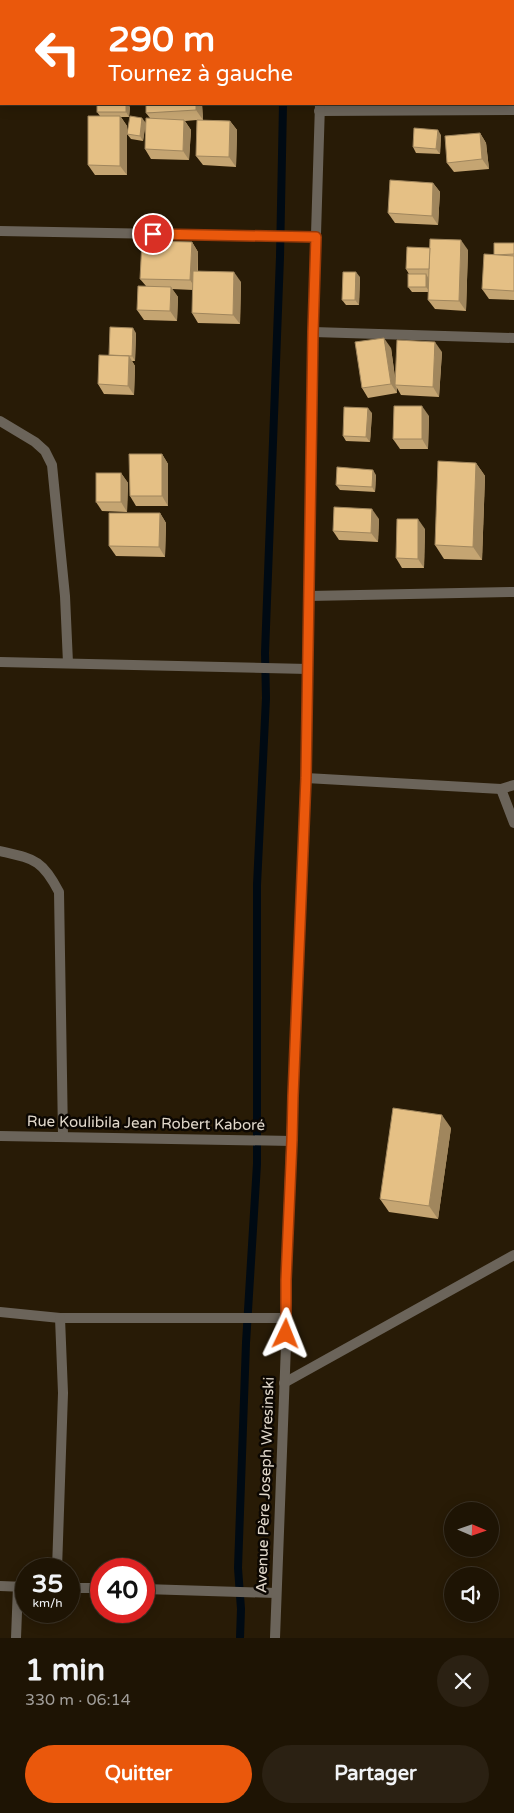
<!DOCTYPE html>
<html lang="fr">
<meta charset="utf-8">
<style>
:root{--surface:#1e1404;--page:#2b2113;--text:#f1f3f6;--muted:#a19e9a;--line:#3c3326;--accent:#ea580c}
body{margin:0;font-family:"Varela Round",sans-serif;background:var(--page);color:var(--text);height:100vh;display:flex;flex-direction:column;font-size:19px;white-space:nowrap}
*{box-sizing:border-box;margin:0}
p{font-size:16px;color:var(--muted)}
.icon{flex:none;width:28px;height:28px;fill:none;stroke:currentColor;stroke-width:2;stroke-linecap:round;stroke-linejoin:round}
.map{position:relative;height:1638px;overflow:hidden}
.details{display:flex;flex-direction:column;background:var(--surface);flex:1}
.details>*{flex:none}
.banner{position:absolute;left:0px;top:0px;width:515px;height:105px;box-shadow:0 2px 12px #0003,0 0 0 1px var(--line);background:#ea580c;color:#fff;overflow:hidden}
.needle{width:32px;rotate:92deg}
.tools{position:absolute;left:444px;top:1502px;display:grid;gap:10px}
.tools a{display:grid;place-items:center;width:55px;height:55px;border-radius:50%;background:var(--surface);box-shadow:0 2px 12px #0003,0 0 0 1px var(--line);font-size:25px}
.speed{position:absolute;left:15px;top:1558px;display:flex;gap:10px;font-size:25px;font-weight:700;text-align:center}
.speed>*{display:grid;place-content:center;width:65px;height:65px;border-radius:50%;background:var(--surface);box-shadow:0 2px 12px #0003,0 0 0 1px var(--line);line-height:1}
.speed small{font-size:12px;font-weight:400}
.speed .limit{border:8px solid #d22;background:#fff;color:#111}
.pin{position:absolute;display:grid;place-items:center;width:42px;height:42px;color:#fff;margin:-21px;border:2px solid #fff;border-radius:50%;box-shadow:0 1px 5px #0007}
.me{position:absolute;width:55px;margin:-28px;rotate:2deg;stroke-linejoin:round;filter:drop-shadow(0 0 4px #0008)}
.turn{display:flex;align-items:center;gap:18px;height:105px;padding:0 25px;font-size:22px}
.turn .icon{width:65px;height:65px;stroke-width:2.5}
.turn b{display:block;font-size:35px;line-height:42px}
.round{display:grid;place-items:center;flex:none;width:52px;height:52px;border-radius:26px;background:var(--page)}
.summary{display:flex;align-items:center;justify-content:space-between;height:85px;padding:0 25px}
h1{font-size:30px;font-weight:700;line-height:38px}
.button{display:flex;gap:10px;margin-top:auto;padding:10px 25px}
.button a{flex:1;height:58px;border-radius:30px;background:var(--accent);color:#fff;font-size:20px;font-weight:700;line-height:58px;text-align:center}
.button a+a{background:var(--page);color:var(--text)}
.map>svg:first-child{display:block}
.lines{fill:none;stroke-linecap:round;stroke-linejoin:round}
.stream{stroke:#000a13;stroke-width:8}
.minor{stroke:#6b645a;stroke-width:10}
.tertiary{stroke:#6b645a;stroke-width:10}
.wall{fill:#c5a572}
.shaded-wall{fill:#a0865d}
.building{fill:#e5c085;stroke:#a0865d}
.route-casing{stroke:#983908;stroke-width:12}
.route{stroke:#ea580c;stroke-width:9}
.labels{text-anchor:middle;stroke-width:5;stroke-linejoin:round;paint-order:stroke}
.street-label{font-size:15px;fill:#e2d9cc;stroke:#0c0702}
</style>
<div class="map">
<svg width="514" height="1638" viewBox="0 0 514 1638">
<rect width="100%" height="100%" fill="#281b06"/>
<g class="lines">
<g class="stream">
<polyline points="284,0 284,1"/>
<polyline points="240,1638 241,1609 238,1568 246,1343 257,1164 257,885 266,698 265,653 280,257 283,104"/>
</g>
<g class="minor">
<polyline points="116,1 134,0"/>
<polyline points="0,9 1,9"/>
<polyline points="319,111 514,110"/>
<polyline points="0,231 316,237"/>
<polyline points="313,332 514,338"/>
<polyline points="0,421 35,442 45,451 52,465 65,596 68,663"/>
<polyline points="309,596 514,592"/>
<polyline points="0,662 308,669"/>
<polyline points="306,778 501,789"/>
<polyline points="514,785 501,789 514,823"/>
<path d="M0,851c34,8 42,8 59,41l4,244"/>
<polyline points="0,1136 292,1141"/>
<polyline points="0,1312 60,1318 287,1318"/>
<polyline points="284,1383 514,1255"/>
<polyline points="57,1569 63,1393 60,1318"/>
<polyline points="0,1586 26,1587"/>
<polyline points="69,1588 101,1588"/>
<polyline points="144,1589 276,1593"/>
<polyline points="16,1638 18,1586"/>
</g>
<g class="tertiary">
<polyline points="325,1 325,0"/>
<polyline points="275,1638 287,1318 286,1280 293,1096 306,778 313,332 320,104"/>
</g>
</g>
<g class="wall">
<polygon points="97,104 127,104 130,107 129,117 121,117 127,126 127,175 95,175 88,165 100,116 97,112"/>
<polygon points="202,104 203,120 199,120 230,121 237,130 236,167 203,165 196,156 197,120 185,121 191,130 189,160 151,159 145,149 145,127 143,141 131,139 127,134 146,123 150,118 146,113"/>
<polygon points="480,133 486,143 489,169 454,172 447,163"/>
<polygon points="441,135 440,154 416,153 413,147"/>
<polygon points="433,183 440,192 438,225 395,223 388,213"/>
<polygon points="192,242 198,252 198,271 241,282 240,324 198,323 192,313 193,290 172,289 178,297 177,321 144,320 137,310 146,286 140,279"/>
<polygon points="514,243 514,300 489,299 482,289 494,255"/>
<polygon points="468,250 466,311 435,309 428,300 429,292 412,292 408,287 409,274 406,269"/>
<polygon points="360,277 359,305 346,305 342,300"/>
<polygon points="136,333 135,361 132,361 135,366 134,395 104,394 98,384 109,356 109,355"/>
<polygon points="391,348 395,377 442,352 439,397 401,395 397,388 397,393 368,398 362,388"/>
<polygon points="372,413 370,442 346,441 343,436"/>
<polygon points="429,416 428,449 400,449 393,439"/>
<polygon points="162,454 168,464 168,506 136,506 130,496"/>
<polygon points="476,463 485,476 482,560 444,559 435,545"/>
<polygon points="121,473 128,483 127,512 102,511 96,502"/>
<polygon points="376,475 375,492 340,490 336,485"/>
<polygon points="160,513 166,523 165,557 116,556 109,546"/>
<polygon points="379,519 378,542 339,540 333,531"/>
<polygon points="425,529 424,568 402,568 396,558"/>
<polygon points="451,1128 438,1219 389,1212 380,1199"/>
</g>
<g class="shaded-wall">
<polygon points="126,104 127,104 130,107 129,117 126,112"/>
<polygon points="196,104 202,104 203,120 196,110"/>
<polygon points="120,116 127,126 127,175 120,166"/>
<polygon points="142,118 146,123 143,141 140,136"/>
<polygon points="184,120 191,130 189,160 183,151"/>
<polygon points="230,121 237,130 236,167 229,157"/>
<polygon points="438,130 441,135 440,154 436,149"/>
<polygon points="480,133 486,143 489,169 482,159"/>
<polygon points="433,183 440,192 438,225 432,216"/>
<polygon points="461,240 468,250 466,311 459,301"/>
<polygon points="192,242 198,252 197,290 190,280"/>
<polygon points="234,272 241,282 240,324 233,315"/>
<polygon points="356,272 360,277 359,305 355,300"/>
<polygon points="426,274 429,279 430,292 426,287"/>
<polygon points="171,287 178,297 177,321 170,311"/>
<polygon points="133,328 136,333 135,361 132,356"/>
<polygon points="384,338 391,348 396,385 395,385 397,388 397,393 391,384"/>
<polygon points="435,342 442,352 439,397 433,387"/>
<polygon points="129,356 135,366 134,395 128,386"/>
<polygon points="422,406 429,416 428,449 422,439"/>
<polygon points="368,408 372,413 370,442 366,437"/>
<polygon points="162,454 168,464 168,506 162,496"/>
<polygon points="476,463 485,476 482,560 473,547"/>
<polygon points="373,470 376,475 375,492 372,487"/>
<polygon points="121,473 128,483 127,512 121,502"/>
<polygon points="372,509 379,519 378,542 371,533"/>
<polygon points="160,513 166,523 165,557 159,547"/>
<polygon points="418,519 425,529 424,568 418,559"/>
<polygon points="442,1115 451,1128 438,1219 429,1206"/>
</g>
<g class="building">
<polygon points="452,0 509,0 510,1 453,1"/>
<rect x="97" y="104" width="29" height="8"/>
<polygon points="146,104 196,104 196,110 146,113"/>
<polygon points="88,116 120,116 120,166 88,165"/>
<polygon points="130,116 142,118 140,136 127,134"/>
<polygon points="146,118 184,120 183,151 145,149"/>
<polygon points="197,120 230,121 229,157 196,156"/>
<polygon points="414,128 438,130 436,149 413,147"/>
<polygon points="480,133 482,159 447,163 445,136"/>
<polygon points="390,180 433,183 432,216 388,213"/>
<polygon points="430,239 461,240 459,301 428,300"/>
<polygon points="142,241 192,242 190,280 140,279"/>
<polygon points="494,243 514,243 514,254 494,255"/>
<polygon points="407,247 430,248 429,269 406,269"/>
<polygon points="484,254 514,256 514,291 482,289"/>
<polygon points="193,271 234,272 233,315 192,313"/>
<polygon points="343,272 356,272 355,300 342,300"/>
<rect x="408" y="274" width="18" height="13"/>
<polygon points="138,286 171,287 170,311 137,310"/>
<polygon points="110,327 133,328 132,356 109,355"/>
<polygon points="384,338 391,384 362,388 355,342"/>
<polygon points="397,340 435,342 433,387 395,385"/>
<polygon points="99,355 129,356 128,386 98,384"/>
<polygon points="394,406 422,406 422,439 393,439"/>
<polygon points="344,407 368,408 366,437 343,436"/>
<polygon points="129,454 162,454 162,496 130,496"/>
<polygon points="438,461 476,463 473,547 435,545"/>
<polygon points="337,467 373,470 372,487 336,485"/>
<rect x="96" y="473" width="25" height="29"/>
<polygon points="334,507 372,509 371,533 333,531"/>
<polygon points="109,513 160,513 159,547 109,546"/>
<polygon points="397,519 418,519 418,559 396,558"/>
<polygon points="393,1108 442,1115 429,1206 380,1199"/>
</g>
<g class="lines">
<g class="route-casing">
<polyline id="route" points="153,234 316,237 313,332 306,778 293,1096 292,1140 286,1280 286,1334"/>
</g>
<use href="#route" class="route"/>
</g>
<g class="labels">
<g class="street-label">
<text transform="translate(146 1123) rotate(1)" y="5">Rue Koulibila Jean Robert Kaboré</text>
<text transform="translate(265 1485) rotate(-88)" y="5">Avenue Père Joseph Wresinski</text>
</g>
</g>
</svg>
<div class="tools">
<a><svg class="needle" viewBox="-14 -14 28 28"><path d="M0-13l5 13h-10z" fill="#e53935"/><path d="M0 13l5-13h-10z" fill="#a19e9a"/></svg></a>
<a><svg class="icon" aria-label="sound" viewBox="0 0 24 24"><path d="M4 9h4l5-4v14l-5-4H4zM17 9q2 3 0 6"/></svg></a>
</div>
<div class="speed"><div>35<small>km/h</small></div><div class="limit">40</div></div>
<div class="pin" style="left:153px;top:234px;background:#d93025"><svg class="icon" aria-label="arrive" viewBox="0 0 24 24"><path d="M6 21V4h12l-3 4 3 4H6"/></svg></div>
<svg class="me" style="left:286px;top:1334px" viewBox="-20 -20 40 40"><path d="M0-17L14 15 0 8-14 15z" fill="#ea580c" stroke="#fff" stroke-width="4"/></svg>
<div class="banner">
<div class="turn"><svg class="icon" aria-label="left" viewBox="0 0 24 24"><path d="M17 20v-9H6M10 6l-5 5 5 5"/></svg><div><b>290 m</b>Tournez à gauche</div></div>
</div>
</div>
<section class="details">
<div class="summary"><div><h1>1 min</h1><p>330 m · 06:14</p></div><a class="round"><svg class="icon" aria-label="close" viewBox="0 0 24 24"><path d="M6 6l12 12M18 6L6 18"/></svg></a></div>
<div class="button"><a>Quitter</a><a>Partager</a></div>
</section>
